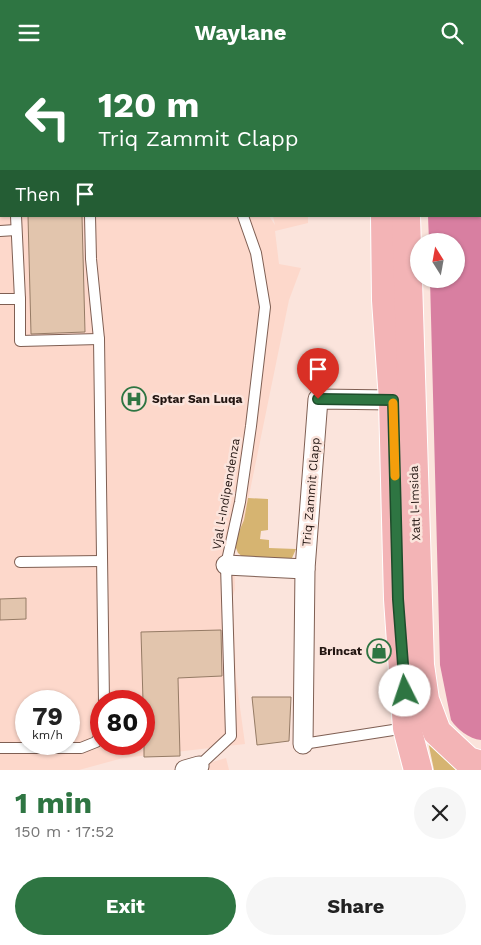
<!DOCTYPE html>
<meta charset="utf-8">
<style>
:root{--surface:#fff;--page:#f6f6f6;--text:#222;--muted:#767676;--accent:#2e7542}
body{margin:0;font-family:"Work Sans",sans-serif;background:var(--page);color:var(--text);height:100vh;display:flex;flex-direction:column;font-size:19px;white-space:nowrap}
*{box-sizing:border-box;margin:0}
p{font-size:16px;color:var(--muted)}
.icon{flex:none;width:28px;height:28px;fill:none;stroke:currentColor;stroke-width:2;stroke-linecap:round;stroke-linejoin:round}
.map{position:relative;height:705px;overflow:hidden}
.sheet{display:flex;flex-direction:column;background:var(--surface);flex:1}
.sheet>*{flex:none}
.top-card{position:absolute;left:0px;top:0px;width:481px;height:152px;box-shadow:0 1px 4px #0004;background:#2e7542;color:#fff;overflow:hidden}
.needle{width:32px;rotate:349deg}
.controls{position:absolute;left:410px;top:168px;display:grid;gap:10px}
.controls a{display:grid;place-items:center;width:55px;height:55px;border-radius:50%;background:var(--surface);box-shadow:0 1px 4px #0004;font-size:25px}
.speed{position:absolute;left:15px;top:625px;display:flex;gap:10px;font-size:25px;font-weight:700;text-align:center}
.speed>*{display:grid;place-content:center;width:65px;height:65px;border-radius:50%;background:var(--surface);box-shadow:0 1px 4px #0004;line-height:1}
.speed small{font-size:12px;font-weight:400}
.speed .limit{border:8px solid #d22;background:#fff;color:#111}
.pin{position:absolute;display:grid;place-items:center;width:42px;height:42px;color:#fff;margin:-51px -21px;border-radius:50% 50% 50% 0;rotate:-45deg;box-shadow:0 0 5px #0007}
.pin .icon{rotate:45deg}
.me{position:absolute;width:55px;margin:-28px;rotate:356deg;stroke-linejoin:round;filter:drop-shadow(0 0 4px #0008)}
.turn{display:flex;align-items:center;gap:18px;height:105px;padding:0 15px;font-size:22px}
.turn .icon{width:65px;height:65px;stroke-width:2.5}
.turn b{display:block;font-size:35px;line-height:42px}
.then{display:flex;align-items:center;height:48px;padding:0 15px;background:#0003;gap:10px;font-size:19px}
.round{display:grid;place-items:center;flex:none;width:52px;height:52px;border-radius:26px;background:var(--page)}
.headline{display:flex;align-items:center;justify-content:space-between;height:85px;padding:0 15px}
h1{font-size:30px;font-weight:700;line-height:38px;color:var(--accent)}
.primary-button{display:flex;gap:10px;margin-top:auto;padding:10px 15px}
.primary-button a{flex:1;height:58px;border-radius:30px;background:var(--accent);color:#fff;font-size:20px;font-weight:700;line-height:58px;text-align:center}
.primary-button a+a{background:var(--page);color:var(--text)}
header{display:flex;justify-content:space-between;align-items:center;height:65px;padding:0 15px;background:var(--accent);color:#fff;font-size:22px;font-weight:700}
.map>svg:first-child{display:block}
.built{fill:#fdd8cb;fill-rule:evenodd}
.green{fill:#d6b471}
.water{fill:#d87fa1}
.building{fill:#e2c5ad;stroke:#957b65}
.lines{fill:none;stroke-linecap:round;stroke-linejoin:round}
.service-casing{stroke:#7f5f53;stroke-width:12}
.minor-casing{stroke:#7f5f53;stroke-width:21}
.trunk-casing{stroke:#fff;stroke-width:30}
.service{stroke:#fff;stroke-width:10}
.minor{stroke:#fff;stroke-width:19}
.trunk{stroke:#f3b4b6;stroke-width:28}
.route-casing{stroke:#1e4c2b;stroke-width:12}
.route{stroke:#2e7542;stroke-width:9}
.slow{stroke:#f59e0b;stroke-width:9}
.labels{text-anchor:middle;stroke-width:5;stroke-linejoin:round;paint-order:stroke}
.poi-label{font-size:12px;font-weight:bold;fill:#231612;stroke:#fbe4dc;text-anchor:start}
.street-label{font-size:12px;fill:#231612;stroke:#fbe4dc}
</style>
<header><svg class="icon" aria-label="menu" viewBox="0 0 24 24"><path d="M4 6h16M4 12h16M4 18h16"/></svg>Waylane<svg class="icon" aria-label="search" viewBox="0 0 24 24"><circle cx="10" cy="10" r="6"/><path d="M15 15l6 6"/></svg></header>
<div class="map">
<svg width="481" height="705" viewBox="0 0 481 705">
<rect width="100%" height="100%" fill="#fbe4dc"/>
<g class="built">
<path d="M0,0h119v1h-118v150h268l6,9 -2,-9h35v7l-33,8 4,33 22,4 -12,32 -45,220 -10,23 1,46 -2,7 3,82 9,66 -122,14 -44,12h-79zM26,636h43v43h-43zM101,636h43v43h-43z"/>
<rect x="227" y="0" width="98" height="1"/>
<polygon points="226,693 229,705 185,705"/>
</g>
<g class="green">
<polygon points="248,433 268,434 268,465 261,466 260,474 269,475 269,483 296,484 292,493 244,493 238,488 234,478 244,455"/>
<polygon points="423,652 462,705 434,705"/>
</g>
<path class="water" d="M424,0h57v675c-12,-1 -24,-11 -30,-20l-11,-55 -10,-386h26v-38h-27l-1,-25h52v-150h-56z"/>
<g class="building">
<polygon points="28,151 82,151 85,267 31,269"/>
<polygon points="26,533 26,554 0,555 0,534"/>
<polygon points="221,565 222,611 178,613 180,691 144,692 144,636 143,636 141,567"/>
<polygon points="252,632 291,632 289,676 257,680"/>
</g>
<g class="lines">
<g class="service-casing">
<g id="service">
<polyline points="0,46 1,45"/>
<polyline points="16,151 20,234 20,276 99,274"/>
<polyline points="90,151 91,194 99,274 104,636"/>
<polyline points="0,166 16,165"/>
<polyline points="0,234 20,234"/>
<polyline points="20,497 102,496"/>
<polyline points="303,679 406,663"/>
<polyline points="0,683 81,683 96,677 101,669"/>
<polyline points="199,701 231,671 226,500 240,437 251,361 265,242 256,188 243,151"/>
</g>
</g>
<g class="minor-casing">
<g id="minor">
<polyline points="226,500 305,504"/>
<polyline points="303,679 305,504 318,334 393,335"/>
<polyline points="185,705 199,701"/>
</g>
</g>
<g class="trunk-casing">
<g id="trunk">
<polyline points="402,0 402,1"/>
<polyline points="385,151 386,235 393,335 398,534 407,663 418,705"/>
<polyline points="406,151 420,600 425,635 437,667 468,696 481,700"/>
</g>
</g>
<use href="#service" class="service"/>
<use href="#minor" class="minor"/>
<use href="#trunk" class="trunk"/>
</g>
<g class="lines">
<g class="route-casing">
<polyline id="route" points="318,334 393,335 398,534 405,626"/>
</g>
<use href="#route" class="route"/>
<polyline class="slow" points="393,338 395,411"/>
</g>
<defs>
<g id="hospital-ring" transform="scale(1.25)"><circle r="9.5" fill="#fbe4dc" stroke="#2e7542" stroke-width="1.5"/><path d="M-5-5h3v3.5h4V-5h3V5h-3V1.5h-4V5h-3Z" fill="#2e7542"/></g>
<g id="shop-ring" transform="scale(1.25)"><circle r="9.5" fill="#fbe4dc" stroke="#2e7542" stroke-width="1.5"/><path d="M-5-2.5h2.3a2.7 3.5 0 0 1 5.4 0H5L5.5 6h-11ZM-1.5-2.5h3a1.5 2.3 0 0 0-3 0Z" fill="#2e7542"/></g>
</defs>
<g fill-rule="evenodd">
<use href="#hospital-ring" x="134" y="334"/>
<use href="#shop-ring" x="379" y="586"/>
</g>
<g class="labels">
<g class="poi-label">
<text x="152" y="338">Sptar San Luqa</text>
<text x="362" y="590" text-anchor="end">Brincat</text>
</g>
<g class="street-label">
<text transform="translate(311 427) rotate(-85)" y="4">Triq Zammit Clapp</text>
<text transform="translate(226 429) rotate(-80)" y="4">Vjal l-Indipendenza</text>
<text transform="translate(415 438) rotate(-92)" y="4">Xatt l-Imsida</text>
</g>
</g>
</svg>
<div class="controls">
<a><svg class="needle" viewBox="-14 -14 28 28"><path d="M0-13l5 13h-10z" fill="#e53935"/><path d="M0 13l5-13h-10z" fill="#767676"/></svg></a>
</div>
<div class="speed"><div>79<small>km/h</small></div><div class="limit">80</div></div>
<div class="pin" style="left:318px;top:334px;background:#d93025"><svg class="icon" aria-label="arrive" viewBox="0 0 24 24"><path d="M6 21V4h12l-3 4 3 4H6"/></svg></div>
<svg class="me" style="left:405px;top:626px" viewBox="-20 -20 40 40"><circle r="19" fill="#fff"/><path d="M0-13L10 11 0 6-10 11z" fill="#2e7542"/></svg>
<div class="top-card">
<div class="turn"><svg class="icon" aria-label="left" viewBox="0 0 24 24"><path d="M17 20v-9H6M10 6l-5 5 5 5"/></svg><div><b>120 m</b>Triq Zammit Clapp</div></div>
<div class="then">Then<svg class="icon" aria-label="arrive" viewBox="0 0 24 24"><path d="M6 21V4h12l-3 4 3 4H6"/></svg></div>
</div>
</div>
<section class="sheet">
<div class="headline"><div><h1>1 min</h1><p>150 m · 17:52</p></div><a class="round"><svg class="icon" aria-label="close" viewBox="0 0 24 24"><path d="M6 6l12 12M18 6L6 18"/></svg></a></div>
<div class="primary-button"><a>Exit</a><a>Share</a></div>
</section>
